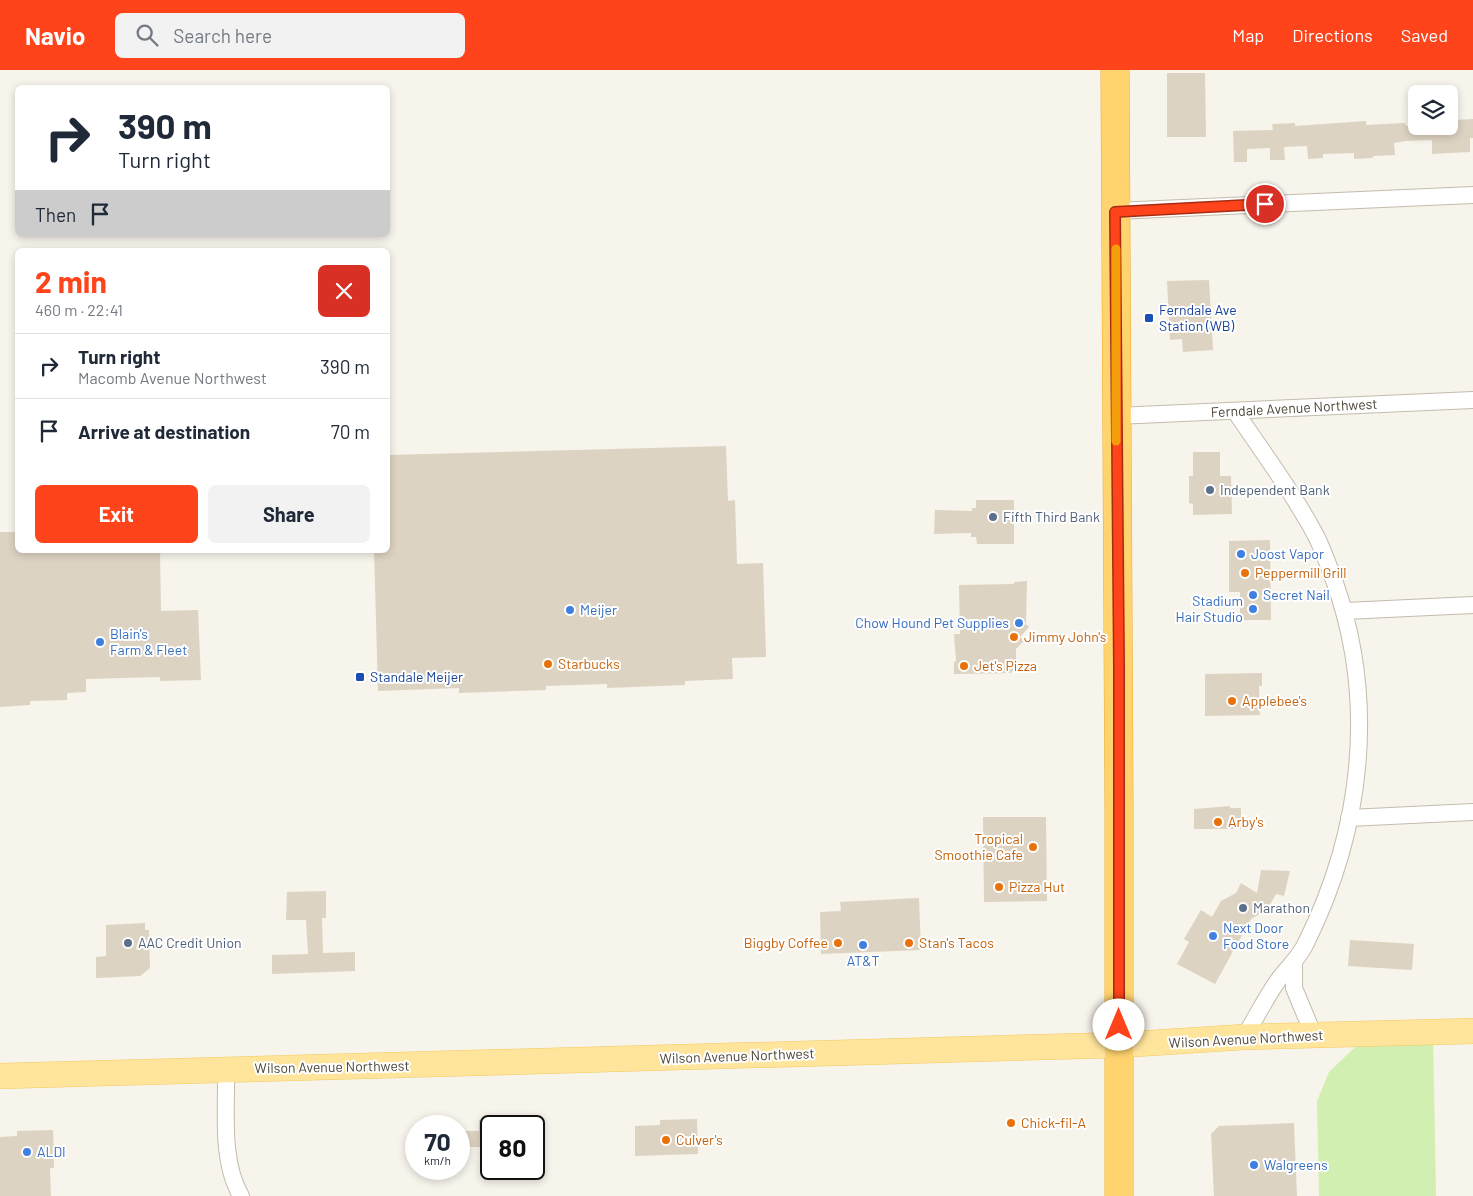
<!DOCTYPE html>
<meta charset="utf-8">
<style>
:root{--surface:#fff;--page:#f2f2f3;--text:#1f2937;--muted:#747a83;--line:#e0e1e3;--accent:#ff431a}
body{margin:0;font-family:Barlow,sans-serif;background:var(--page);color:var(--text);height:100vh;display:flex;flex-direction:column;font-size:19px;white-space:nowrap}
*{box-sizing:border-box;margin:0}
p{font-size:16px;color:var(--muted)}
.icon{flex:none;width:28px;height:28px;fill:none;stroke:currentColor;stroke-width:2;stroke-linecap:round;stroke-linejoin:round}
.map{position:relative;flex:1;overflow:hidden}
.details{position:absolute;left:15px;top:178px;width:375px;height:305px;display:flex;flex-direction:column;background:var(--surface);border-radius:8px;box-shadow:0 2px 8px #0003}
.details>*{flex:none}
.guide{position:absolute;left:15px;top:15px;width:375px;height:152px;border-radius:8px;box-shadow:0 2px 8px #0003;background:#fff;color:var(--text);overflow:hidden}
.tools{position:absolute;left:1408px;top:15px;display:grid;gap:10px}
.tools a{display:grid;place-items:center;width:50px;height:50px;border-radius:8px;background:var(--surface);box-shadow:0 2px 8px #0003;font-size:25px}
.speed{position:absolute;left:405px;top:1045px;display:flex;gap:10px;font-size:25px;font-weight:700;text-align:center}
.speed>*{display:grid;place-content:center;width:65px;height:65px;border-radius:50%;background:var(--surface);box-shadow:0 2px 8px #0003;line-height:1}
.speed small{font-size:12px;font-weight:400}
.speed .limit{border:2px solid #111;border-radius:8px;background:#fff;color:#111}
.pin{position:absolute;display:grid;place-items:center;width:42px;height:42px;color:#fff;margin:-21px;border:2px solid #fff;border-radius:50%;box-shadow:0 1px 5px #0007}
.me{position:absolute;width:55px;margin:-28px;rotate:0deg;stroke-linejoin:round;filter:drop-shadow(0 0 4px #0008)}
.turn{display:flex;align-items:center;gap:18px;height:105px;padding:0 20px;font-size:22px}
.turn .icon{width:65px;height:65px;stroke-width:2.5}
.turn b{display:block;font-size:35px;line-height:42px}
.then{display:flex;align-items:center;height:48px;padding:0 20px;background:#0003;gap:10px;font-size:19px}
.round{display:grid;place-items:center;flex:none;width:52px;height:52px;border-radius:8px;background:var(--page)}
.headline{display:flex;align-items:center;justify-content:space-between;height:85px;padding:0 20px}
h1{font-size:30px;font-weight:700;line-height:38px;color:var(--accent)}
.cta{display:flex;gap:10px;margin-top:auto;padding:10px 20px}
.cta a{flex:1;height:58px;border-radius:8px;background:var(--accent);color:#fff;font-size:20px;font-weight:700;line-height:58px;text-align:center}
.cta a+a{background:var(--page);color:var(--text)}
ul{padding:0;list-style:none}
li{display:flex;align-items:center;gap:15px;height:65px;padding:0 20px;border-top:1px solid var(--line)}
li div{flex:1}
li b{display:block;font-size:19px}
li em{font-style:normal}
header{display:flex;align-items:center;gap:30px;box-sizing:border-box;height:70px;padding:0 25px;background:var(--accent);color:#fff}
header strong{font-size:24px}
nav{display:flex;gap:28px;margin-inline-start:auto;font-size:18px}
.search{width:350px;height:45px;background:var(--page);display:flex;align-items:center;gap:12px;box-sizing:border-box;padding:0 18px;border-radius:8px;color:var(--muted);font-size:19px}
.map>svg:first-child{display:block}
.green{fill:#d1efb0}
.building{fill:#ddd3c2}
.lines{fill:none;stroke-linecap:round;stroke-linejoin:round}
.street-casing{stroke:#c4bcac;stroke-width:18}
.primary-casing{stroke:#f1c95f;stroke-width:26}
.highway-casing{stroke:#eead2e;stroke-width:29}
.street{stroke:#fff;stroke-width:16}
.primary{stroke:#ffe59c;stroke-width:25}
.highway{stroke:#ffd36e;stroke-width:28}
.route-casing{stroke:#a62c11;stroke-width:12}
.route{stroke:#ff431a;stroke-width:9}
.slow{stroke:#f59e0b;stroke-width:9}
.transit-dot{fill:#1a4fb4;stroke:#fff;stroke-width:2}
.service-dot{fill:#5c6f8a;stroke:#fff;stroke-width:2}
.shop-dot{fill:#3f7fe0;stroke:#fff;stroke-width:2}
.food-dot{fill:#e8710a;stroke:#fff;stroke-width:2}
.labels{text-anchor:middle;stroke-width:4;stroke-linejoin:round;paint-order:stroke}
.transit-label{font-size:14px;fill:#164399;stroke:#fff;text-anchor:start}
.street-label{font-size:14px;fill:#4d4537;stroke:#fff}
.service-label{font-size:14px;fill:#4e5e75;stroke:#fff;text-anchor:start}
.shop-label{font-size:14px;fill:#366cbe;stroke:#fff;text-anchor:start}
.food-label{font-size:14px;fill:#c56008;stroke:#fff;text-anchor:start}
</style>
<header>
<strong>Navio</strong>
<div class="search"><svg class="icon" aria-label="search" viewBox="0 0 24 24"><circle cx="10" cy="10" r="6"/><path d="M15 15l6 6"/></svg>Search here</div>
<nav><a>Map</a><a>Directions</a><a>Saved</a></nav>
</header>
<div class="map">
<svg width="1473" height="1126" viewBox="0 0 1473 1126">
<rect width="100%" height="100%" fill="#f7f4eb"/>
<polygon class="green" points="1433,962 1436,1126 1319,1126 1317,1031 1329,1002 1368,965"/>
<g class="building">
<polygon points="1167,3 1205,3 1206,67 1167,67"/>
<polygon points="1473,49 1473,68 1470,68 1470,82 1432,84 1432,70 1406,71 1394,73 1395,85 1373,86 1373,88 1354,89 1354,83 1323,84 1323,88 1308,89 1307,76 1284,77 1285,90 1270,90 1270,78 1247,79 1247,92 1234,92 1233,61 1273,60 1272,54 1295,53 1295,56 1366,51 1366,55 1405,53 1406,56 1454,56 1454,50"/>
<polygon points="1209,210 1213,280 1183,282 1182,269 1170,270 1167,211"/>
<polygon points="726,376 728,431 735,430 737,494 763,493 766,587 732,588 733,609 685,611 685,615 607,618 607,614 546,616 546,620 459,623 459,618 378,621 374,480 388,480 388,385"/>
<polygon points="1193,382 1220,382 1220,406 1231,406 1232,444 1193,445 1193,434 1189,433 1189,406 1193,406"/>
<polygon points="976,430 1014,430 1014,474 977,474 976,467 971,467 971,463 934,464 935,440 972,441 972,438 976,438"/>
<polygon points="0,462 18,462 18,480 160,480 161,541 198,540 201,610 160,611 160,607 86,609 86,622 67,623 67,630 30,631 30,635 0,637"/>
<polygon points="1270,470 1271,550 1240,550 1240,522 1229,522 1229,471"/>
<polygon points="1027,511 1026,554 1029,557 1020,567 1024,571 1016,579 1016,596 1011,603 954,604 954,592 956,591 954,564 960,564 959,515 1014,514 1014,512"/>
<polygon points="1262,603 1262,616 1259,616 1260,645 1205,646 1205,604"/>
<polygon points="1230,736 1230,738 1241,738 1241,759 1194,759 1194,739"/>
<polygon points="983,747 1046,747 1047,831 984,832"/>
<polygon points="1261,800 1290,801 1284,826 1276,824 1267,840 1251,849 1215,914 1177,894 1189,872 1184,869 1201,840 1212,847 1221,831 1236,823 1241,813 1257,823"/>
<polygon points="326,821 326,848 322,848 323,883 355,882 355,901 272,904 272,885 308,884 306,850 286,850 287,822"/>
<polygon points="919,828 921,880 821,884 820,842 841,841 840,832"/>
<polygon points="145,853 145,860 149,860 150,898 140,906 96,908 96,887 106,886 106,855"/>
<polygon points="1350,870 1414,874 1412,900 1348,896"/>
<polygon points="697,1049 698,1084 635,1086 635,1056 660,1055 660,1050"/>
<polygon points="479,1050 491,1050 491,1080 480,1080 480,1077 465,1077 465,1061 479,1061"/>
<polygon points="1294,1053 1297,1126 1214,1126 1211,1064 1219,1056"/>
<polygon points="53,1060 54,1098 50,1098 51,1126 0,1126 0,1067 17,1066 17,1061"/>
</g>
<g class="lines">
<g class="street-casing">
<g id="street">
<polyline points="1115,141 1473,125"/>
<path d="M1235,341c27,40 57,80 80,123 8,15 14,33 20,49 42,120 27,247 -29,360 -6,14 -18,24 -27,36 -13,18 -23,39 -35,58"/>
<polyline points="1116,346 1473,330"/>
<polyline points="1345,541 1473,535"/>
<polyline points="1349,748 1473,742"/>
<polyline points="1294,892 1294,918 1314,966"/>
<path d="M226,999c1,40 -6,91 15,127"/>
</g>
</g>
<g class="primary-casing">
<polyline id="primary" points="0,1006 1119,975 1244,967 1473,961"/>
</g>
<g class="highway-casing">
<polyline id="highway" points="1115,0 1119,737 1119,1126"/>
</g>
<use href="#street" class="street"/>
<use href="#primary" class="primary"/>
<use href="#highway" class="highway"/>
</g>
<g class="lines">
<g class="route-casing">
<polyline id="route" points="1119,955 1119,597 1115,142 1265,134"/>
</g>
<use href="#route" class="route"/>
<polyline class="slow" points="1116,179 1116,371"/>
</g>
<g class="transit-dot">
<rect x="1144" y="243" width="10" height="10" rx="2.5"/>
<rect x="355" y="602" width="10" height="10" rx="2.5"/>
</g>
<g class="service-dot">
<circle cx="1210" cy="420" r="5"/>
<circle cx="993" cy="447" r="5"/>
<circle cx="1243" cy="838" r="5"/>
<circle cx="128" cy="873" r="5"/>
</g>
<g class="shop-dot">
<circle cx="1241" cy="484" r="5"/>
<circle cx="1253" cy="525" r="5"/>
<circle cx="1253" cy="539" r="5"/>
<circle cx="570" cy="540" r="5"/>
<circle cx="1019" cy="553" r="5"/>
<circle cx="100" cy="572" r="5"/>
<circle cx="1213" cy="866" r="5"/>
<circle cx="863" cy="875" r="5"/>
<circle cx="27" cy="1082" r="5"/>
<circle cx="1254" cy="1095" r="5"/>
</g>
<g class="food-dot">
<circle cx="1245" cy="503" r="5"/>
<circle cx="1014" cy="567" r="5"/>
<circle cx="548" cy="594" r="5"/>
<circle cx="964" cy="596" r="5"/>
<circle cx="1232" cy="631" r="5"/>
<circle cx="1218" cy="752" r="5"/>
<circle cx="1033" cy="777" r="5"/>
<circle cx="999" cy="817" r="5"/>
<circle cx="838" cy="873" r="5"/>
<circle cx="909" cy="873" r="5"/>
<circle cx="1011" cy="1053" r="5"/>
<circle cx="666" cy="1070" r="5"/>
</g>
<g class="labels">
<g class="transit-label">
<text x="1159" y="245">Ferndale Ave<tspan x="1159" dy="16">Station (WB)</tspan></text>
<text x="370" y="612">Standale Meijer</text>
</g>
<g class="street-label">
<text transform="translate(1294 338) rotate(-3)" y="5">Ferndale Avenue Northwest</text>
<text transform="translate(1246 969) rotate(-3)" y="5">Wilson Avenue Northwest</text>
<text transform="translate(737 986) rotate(-2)" y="5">Wilson Avenue Northwest</text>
<text transform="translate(332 997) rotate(-1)" y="5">Wilson Avenue Northwest</text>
</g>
<g class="service-label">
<text x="1220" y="425">Independent Bank</text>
<text x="1003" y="452">Fifth Third Bank</text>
<text x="1253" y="843">Marathon</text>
<text x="138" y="878">AAC Credit Union</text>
</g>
<g class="shop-label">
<text x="1251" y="489">Joost Vapor</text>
<text x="1263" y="530">Secret Nail</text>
<text x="1243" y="536" text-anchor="end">Stadium<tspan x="1243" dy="16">Hair Studio</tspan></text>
<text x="580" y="545">Meijer</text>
<text x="1009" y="558" text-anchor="end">Chow Hound Pet Supplies</text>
<text x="110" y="569">Blain's<tspan x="110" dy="16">Farm &amp; Fleet</tspan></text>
<text x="1223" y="863">Next Door<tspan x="1223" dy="16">Food Store</tspan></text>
<text x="863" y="896" text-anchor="middle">AT&amp;T</text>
<text x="37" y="1087">ALDI</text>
<text x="1264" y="1100">Walgreens</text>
</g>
<g class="food-label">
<text x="1255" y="508">Peppermill Grill</text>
<text x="1024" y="572">Jimmy John's</text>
<text x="558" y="599">Starbucks</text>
<text x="974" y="601">Jet's Pizza</text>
<text x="1242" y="636">Applebee's</text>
<text x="1228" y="757">Arby's</text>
<text x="1023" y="774" text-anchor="end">Tropical<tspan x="1023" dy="16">Smoothie Cafe</tspan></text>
<text x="1009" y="822">Pizza Hut</text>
<text x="828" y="878" text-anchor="end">Biggby Coffee</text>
<text x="919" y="878">Stan's Tacos</text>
<text x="1021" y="1058">Chick-fil-A</text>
<text x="676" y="1075">Culver's</text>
</g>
</g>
</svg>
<div class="tools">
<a><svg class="icon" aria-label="layers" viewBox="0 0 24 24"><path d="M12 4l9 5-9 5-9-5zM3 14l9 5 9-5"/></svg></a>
</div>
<div class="speed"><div>70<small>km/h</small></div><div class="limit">80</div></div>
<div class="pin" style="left:1265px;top:134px;background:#d93025"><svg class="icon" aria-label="arrive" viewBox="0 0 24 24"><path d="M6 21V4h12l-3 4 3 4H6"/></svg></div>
<svg class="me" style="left:1119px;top:955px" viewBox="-20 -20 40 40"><circle r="19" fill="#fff"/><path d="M0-13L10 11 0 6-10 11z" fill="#ff431a"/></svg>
<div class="guide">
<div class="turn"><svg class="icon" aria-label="right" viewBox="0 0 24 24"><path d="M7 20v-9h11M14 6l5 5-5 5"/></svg><div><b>390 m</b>Turn right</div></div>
<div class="then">Then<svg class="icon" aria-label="arrive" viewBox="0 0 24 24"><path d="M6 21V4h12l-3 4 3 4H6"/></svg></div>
</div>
<section class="details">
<div class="headline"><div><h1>2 min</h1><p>460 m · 22:41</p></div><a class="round" style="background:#d93025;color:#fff"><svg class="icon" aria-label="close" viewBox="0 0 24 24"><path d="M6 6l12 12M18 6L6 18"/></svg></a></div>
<ul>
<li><svg class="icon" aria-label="right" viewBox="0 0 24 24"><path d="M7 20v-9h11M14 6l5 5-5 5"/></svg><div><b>Turn right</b><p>Macomb Avenue Northwest</p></div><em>390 m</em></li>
<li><svg class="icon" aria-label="arrive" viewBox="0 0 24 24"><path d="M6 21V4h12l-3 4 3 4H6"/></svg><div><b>Arrive at destination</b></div><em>70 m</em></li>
</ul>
<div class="cta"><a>Exit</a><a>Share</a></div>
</section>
</div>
